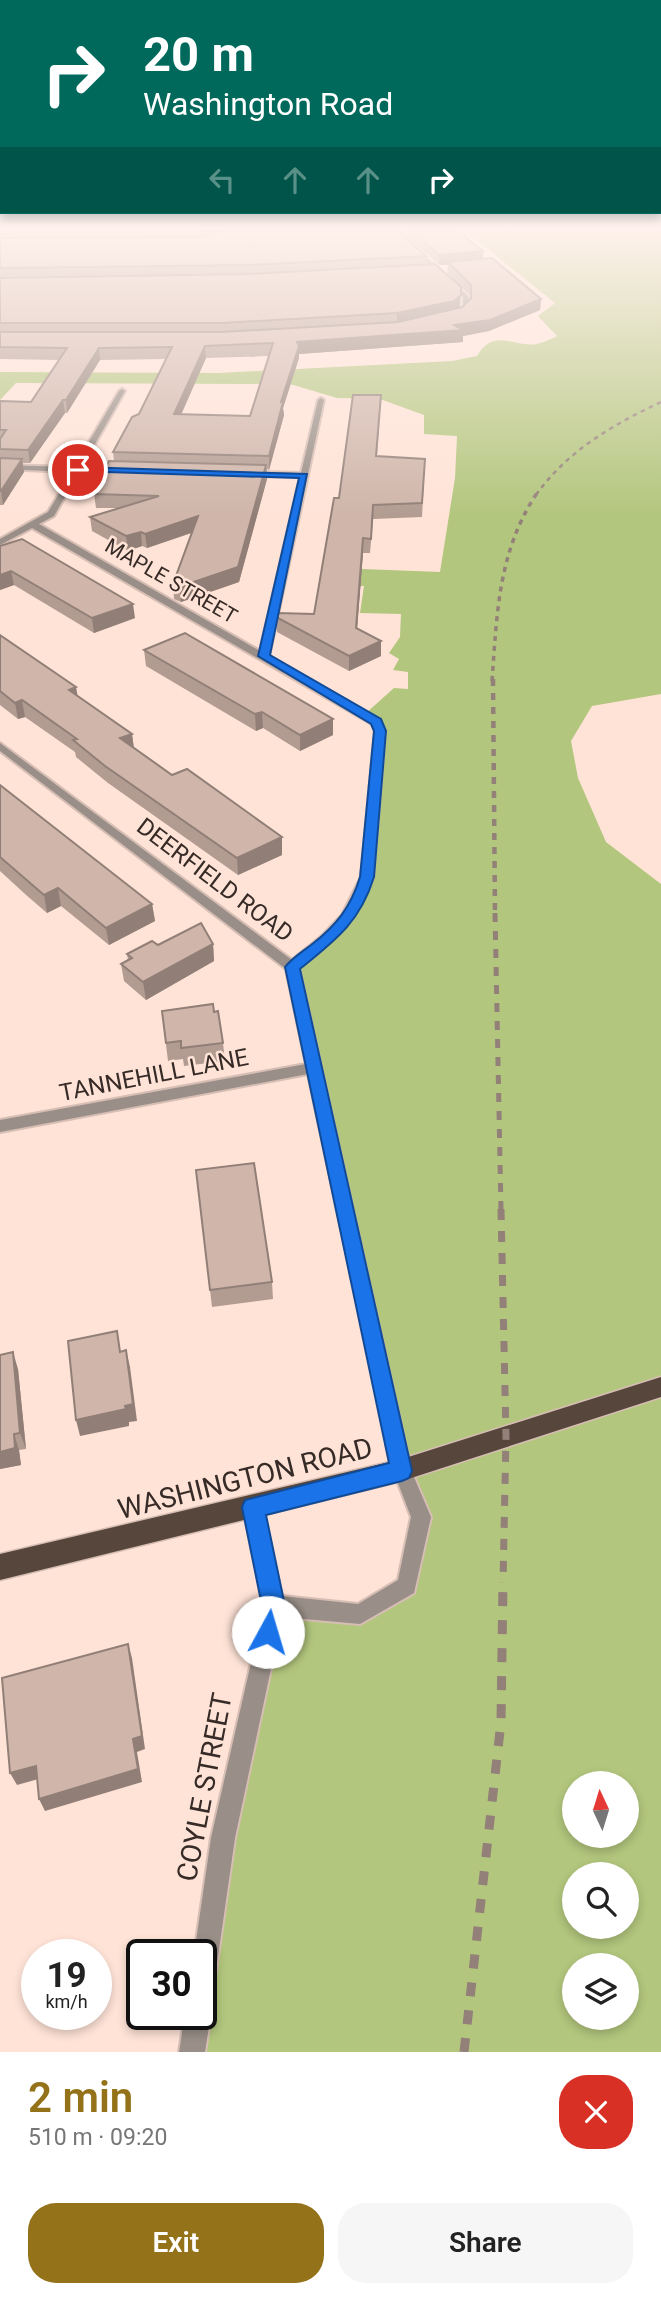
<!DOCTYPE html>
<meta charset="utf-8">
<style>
:root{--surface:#fff;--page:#f6f6f6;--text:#222;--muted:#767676;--accent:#94721a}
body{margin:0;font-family:Roboto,sans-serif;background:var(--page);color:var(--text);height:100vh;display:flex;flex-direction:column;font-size:26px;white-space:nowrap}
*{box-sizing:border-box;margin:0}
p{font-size:23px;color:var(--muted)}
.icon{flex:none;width:38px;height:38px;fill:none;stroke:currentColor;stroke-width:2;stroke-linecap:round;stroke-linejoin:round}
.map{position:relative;height:2052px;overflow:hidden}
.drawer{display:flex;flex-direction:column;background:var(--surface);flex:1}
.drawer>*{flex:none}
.hud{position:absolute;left:0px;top:0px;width:662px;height:214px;box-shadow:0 4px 10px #0003;background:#00695c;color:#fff;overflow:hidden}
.needle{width:46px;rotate:356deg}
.controls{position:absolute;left:562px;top:1771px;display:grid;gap:14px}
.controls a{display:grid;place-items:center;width:77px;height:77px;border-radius:50%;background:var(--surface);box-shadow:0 4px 10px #0003;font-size:35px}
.speed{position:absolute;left:21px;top:1939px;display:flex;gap:14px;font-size:35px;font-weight:700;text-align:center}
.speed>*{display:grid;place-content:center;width:91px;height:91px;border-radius:50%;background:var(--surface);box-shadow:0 4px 10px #0003;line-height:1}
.speed small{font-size:18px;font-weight:400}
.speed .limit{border:4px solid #111;border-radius:10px;background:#fff;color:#111}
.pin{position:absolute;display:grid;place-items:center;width:60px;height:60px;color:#fff;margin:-30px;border:4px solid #fff;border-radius:50%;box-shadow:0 2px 7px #0007}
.me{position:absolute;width:77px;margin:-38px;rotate:6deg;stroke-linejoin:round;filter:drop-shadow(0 0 5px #0008)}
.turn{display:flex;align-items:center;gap:24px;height:147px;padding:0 28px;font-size:32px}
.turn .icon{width:91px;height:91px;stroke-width:2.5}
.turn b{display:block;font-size:49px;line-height:60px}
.lanes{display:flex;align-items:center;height:66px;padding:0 28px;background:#0003;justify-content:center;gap:35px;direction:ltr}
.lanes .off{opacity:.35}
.round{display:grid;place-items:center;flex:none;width:74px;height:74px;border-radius:28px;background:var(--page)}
.head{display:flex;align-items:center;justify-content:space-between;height:119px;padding:0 28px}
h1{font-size:42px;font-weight:600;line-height:52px;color:var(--accent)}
.button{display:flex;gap:14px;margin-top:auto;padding:14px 28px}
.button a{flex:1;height:80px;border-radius:28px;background:var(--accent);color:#fff;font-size:28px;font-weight:600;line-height:80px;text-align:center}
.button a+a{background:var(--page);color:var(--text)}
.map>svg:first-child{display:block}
.green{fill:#b2c67d;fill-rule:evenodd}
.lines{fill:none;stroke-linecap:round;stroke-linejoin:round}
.street-casing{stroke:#d7beb4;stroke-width:4}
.primary-casing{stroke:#d7beb4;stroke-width:3}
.street{fill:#998f88;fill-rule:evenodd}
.primary{fill:#57463b;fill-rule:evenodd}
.rail-far5{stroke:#938079;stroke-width:2.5;stroke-dasharray:4.5 4.5;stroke-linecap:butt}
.rail-far4{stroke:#938079;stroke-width:3.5;stroke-dasharray:5 5;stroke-linecap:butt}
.rail-far3{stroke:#938079;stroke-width:4.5;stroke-dasharray:7 7;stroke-linecap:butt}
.rail-far2{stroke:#938079;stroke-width:5;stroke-dasharray:9 9;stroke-linecap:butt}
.rail-far1{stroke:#938079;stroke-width:7;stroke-dasharray:11 11;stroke-linecap:butt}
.rail{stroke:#938079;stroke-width:9;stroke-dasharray:14 14;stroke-linecap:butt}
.wall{fill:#b29c92;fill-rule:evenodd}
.shaded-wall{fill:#917f77}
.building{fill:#cfb5aa;stroke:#917f77;stroke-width:2;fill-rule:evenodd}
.route{fill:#1a73e8;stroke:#114b97;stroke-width:2}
.labels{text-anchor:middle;stroke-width:5;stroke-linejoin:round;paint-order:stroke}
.far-street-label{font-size:21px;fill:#362b27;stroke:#ffe3d7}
.street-label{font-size:24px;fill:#362b27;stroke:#ffe3d7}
.near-street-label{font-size:28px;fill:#362b27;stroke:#ffe3d7}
</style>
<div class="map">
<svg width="661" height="2052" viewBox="0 0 661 2052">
<rect width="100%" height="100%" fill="#ffe3d7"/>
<path class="green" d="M464,230h197v464l-69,12 -21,35 7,37 28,64 55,42v1168h-469l9,-38v-23l73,-385 86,8 47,-28 14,-69 -129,-550 68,-67 20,-169 -15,-17 29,-26 14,1v-17l-15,-2 6,-11 -10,-6 11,-16 1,-23 -41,-1 4,-27 -30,-1 27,-12 1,-4 78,3 15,-94 2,-42 -33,-2v-19l-44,-16 -43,-1 -47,-14 -274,-1 -16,17v-28l218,1 234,-12 25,-5c17,-29 37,-8 59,-12 7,-1 15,-5 21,-8l-19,-20 17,-13zM574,1783h52v53h-52zM574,1874h52v53h-52zM574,1965h52v53h-52z"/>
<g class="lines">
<g class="street-casing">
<g id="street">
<polygon points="391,230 396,230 468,296 469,307 457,318 452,317 463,307 463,297"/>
<path d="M122,389l3,2 -43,76 42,2 4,2 -4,2 -45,-1 -25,44 -15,8 221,127 40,-174 -50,-1 -4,-2 4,-2 51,1 17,-73 3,-2 3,2 -55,256 111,64 5,11 -12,146c-15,41 -41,65 -74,91l112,502 20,47 -17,76 -54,31 -78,-7 -47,221 -22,153 -3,9 -8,3 5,2 4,9 -6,38h-26l6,-38h16v-59h-7l17,-117 53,-232 -21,-98 3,-7 7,-2 7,2 22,95 76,8 40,-24 13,-63 -18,-47 -85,-396 -308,58v-12l306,-56 -20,-95 -286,-218v-8l292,217 31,-25 19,-20 19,-38 14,-146 -3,-7 -340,-196 -32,17v-6l48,-27 24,-40 -72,-3v-4l74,2 45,-76z"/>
</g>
</g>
<g class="primary-casing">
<polygon id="primary" points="661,1377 661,1397 402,1481 0,1580 0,1554 402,1459"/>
</g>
<use href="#street" class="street"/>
<use href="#primary" class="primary"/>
<path class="rail-far5" d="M536,495c31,-44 78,-71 125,-93"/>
<path class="rail-far4" d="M492,681c5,-68 6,-129 45,-188"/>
<polyline class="rail-far3" points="493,679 495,915"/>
<polyline class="rail-far2" points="495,913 501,1210"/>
<polyline class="rail-far1" points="501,1209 506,1436 503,1583"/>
<polyline class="rail" points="464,2052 501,1722 503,1581"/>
</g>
<g class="wall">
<path d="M0,230h231l-1,1 196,25v8l34,42 -2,2 4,-1 8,-8 1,-3 -24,-23 1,-8h-9l-39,-35h56l27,21v8l58,40 -1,11 -51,21 -26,5v6l-164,12v4l-16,50 1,7 -15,55 -2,-1v10l-28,103 -58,20 -7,-3 -1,-15 19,-51 -45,15 -5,-2 -14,5 -36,-20 -2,-14 28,-9h-22l-2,-14 20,-33 -1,-9 26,-38 27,-55 -66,1 -33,53h-2l-35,50h-7l1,9 -21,33h-3v-104l31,1 28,-42 -59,-1zM269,356l-19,60 -69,-1 25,-57z"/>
<polygon points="380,408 377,456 425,459 422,517 373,519 370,553 363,553 357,628 381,656 349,671 277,632 276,617 314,614 339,498"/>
<polygon points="0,546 135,618 94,633 14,585 0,590"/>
<polygon points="0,635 77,696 132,734 134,748 282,855 238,875 108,783 76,757 75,752 25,717 18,719 0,705"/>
<polygon points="144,650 333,719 333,735 300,751 263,728 256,731 146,666"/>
<polygon points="0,785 152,904 155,921 109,945 61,906 47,913 25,894 0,871"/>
<polygon points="213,944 214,961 146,1000 124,981 121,964 128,960 127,954 158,945"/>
<polygon points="162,1011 223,1043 225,1061 184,1066 183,1059 168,1061"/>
<polygon points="196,1170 272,1282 273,1299 212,1307"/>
<polygon points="18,1369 26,1449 19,1450 21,1465 0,1469"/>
</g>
<g class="shaded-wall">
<polygon points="199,230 231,230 226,234 200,238"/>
<polygon points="483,251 483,262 448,262 448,265 439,265 439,255"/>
<polygon points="461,295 460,306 454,313 397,324 397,313"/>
<polygon points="541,299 540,310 489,331 463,336 463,342 299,354 299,358 283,408 284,415 269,470 269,456 281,402 297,342 454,325"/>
<polygon points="205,346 206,358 175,428 174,414"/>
<polygon points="99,348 100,360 67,413 66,400"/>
<polygon points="63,400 65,413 30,463 28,450"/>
<polygon points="22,459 24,472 3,505 1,491"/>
<polygon points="266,465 267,479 239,582 181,602 179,587"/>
<polygon points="198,516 199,530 147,548 145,534"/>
<polygon points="141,532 142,546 128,551 126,536"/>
<polygon points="363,538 363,553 356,643 356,628"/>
<polygon points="11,571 14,585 0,590 0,575"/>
<polygon points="133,604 135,618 94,633 92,618"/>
<polygon points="381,641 381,656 349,671 349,656"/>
<polygon points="76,687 79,703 69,690"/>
<polygon points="22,700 25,717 18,719 15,703"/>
<polygon points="262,712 263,728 256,731 255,714"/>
<polygon points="333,719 333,735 300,751 300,735"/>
<polygon points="132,734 134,750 120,738"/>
<polygon points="282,837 282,855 238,875 237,858"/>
<polygon points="58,888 61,906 47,913 44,895"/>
<polygon points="152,904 155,921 109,945 106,928"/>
<polygon points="213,944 214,961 146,1000 143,982"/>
<polygon points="126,1350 130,1367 137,1421 129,1422 129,1426 80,1436 76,1420"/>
<polygon points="13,1352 18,1369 26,1449 20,1433"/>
<polygon points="14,1434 19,1450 21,1465 0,1469 0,1452"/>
<polygon points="128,1644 132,1658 145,1749 137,1752 142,1782 45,1811 39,1799"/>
<polygon points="36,1766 42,1778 17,1785 10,1773"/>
</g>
<g class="building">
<polygon points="232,230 398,230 426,256 247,265 0,268 0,238 199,237"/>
<polygon points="411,230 456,230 483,251 439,255"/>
<path d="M492,258l49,41 -51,21 -36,5 9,5 -166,12 2,4 -18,56h2l-14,54 -156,-4 19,-35 7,-3 33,-67 -73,1 -33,52h-3l-35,50 -28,-1v-10l6,-9h-6v-29l31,1 36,-54 -67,-1v-15h222l176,-10 64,-15 9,-9v-13l-23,-23zM273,343l-23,73 -76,-2 31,-68z"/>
<polygon points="435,264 461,287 461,295 454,301 397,313 222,323 0,323 0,278 248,274"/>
<polygon points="353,395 381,395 376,456 425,459 422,503 373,505 371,539 363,538 356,628 381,641 349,656 276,617 277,613 314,614 334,498 339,498"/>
<polygon points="0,458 22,459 1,491 0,491"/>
<polygon points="109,461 266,465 238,567 179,587 173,584 198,516 145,534 141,532 126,536 90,517 159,496 94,494"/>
<polygon points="22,539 133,604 92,618 11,571 0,575 0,546"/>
<polygon points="185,633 333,719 300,735 262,712 255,714 144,650"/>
<polygon points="0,635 76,687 69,690 132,734 120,738 172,775 187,769 282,837 237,858 105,766 73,740 77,739 22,700 15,703 0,691"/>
<polygon points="0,785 152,904 106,928 58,888 44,895 0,857"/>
<polygon points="201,923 213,944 143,982 121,964 132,958 127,954 152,941 158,945"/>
<polygon points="213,1004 214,1012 218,1011 223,1043 181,1048 181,1041 166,1043 162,1011"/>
<polygon points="254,1163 272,1282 210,1290 196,1170"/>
<polygon points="117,1331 120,1352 126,1350 133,1404 125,1406 126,1409 76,1420 68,1341"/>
<polygon points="13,1352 20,1433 14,1434 15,1448 0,1452 0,1355"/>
<polygon points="128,1644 142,1736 133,1739 138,1769 39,1799 36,1766 10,1773 2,1678"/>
</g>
<linearGradient id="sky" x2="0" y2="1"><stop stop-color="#61b7e5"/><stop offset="0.44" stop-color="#fff2ed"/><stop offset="1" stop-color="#fff2ed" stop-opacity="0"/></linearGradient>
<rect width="661" height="517" fill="url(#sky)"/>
<path class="route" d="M78,467l229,7 -37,181 111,64 5,12 -12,146c-14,45 -38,63 -74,92l112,502 -3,7 -7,3 -136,34 19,91 -9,34 -8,3 -8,-3 -4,-8 6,-26 -20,-99 3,-7 144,-37 -104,-496c7,-9 17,-15 26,-22 25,-19 40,-38 49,-68l14,-146 -3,-7 -113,-68 41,-178 -224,-7v-3z"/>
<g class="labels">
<g class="far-street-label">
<text transform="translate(171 581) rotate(30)" y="7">MAPLE STREET</text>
</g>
<g class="street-label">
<text transform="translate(215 880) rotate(37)" y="8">DEERFIELD ROAD</text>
<text transform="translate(154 1075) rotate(-11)" y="8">TANNEHILL LANE</text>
</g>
<g class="near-street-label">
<text transform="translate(245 1478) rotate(-14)" y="10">WASHINGTON ROAD</text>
<text transform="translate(204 1787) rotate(-79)" y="10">COYLE STREET</text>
</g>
</g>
</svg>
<div class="controls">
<a><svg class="needle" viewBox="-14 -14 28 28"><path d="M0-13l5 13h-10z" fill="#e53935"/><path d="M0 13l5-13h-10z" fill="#767676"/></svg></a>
<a><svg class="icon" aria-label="search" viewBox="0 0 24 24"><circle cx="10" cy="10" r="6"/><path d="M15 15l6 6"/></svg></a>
<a><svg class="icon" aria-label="layers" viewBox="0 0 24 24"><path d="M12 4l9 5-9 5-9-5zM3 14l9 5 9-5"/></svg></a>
</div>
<div class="speed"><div>19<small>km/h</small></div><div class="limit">30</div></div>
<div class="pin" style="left:78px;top:470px;background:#d93025"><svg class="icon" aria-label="arrive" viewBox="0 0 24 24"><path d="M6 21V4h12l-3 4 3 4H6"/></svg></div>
<svg class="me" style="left:268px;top:1632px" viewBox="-20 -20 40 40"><circle r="19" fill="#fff"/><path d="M0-13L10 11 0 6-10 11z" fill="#1a73e8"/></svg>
<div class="hud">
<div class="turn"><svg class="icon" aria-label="right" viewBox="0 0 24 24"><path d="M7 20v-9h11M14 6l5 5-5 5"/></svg><div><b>20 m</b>Washington Road</div></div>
<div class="lanes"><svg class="icon off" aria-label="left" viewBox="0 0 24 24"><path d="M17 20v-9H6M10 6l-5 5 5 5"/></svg><svg class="icon off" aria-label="ahead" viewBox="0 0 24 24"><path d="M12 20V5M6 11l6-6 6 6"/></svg><svg class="icon off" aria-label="ahead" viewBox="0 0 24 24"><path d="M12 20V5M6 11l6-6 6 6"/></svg><svg class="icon" aria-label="right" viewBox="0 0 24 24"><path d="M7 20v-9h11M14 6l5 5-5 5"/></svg></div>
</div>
</div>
<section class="drawer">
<div class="head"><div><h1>2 min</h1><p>510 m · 09:20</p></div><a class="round" style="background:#d93025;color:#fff"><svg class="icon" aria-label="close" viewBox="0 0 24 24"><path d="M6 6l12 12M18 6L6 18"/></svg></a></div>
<div class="button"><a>Exit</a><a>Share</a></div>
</section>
